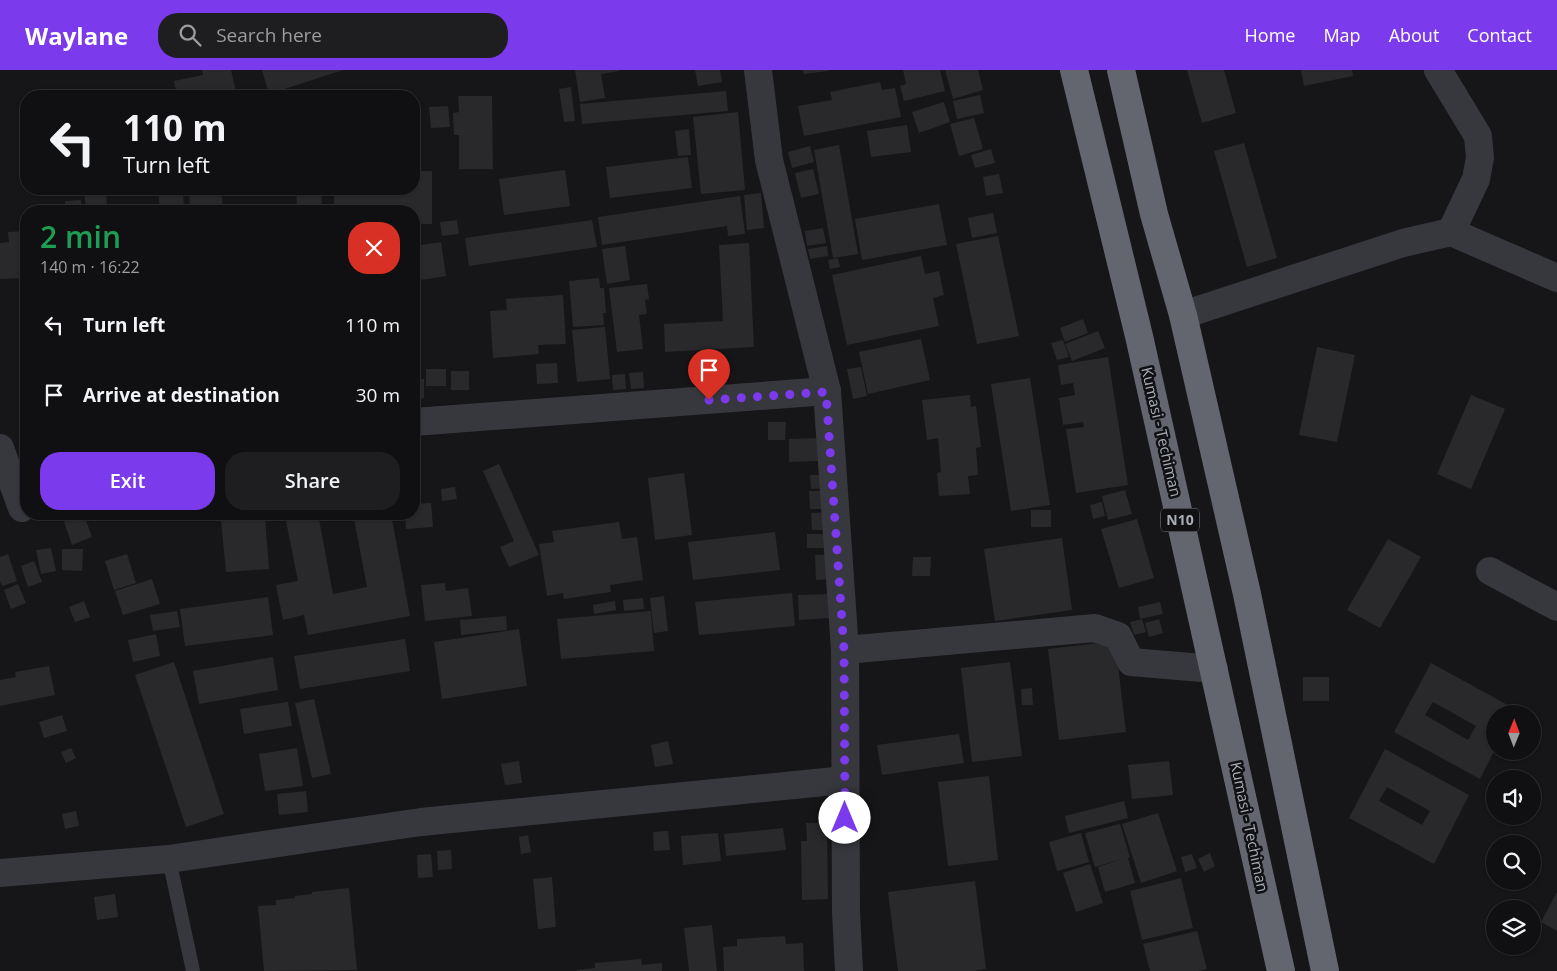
<!DOCTYPE html>
<meta charset="utf-8">
<style>
:root{--surface:#101012;--page:#1e1e20;--text:#f1f3f6;--muted:#9c9d9f;--line:#303032;--accent:#7c3aed}
body{margin:0;font-family:"Open Sans",sans-serif;background:var(--page);color:var(--text);height:100vh;display:flex;flex-direction:column;font-size:19px;white-space:nowrap}
*{box-sizing:border-box;margin:0}
p{font-size:16px;color:var(--muted)}
.icon{flex:none;width:28px;height:28px;fill:none;stroke:currentColor;stroke-width:2;stroke-linecap:round;stroke-linejoin:round}
.map{position:relative;flex:1;overflow:hidden}
.drawer{position:absolute;left:20px;top:135px;width:400px;height:315px;display:flex;flex-direction:column;background:var(--surface);border-radius:20px;box-shadow:0 1px 4px #0004,0 0 0 1px var(--line)}
.drawer>*{flex:none}
.top-card{position:absolute;left:20px;top:20px;width:400px;height:105px;border-radius:20px;box-shadow:0 1px 4px #0004,0 0 0 1px var(--line);background:#101012;color:var(--text);overflow:hidden}
.needle{width:32px;rotate:1deg}
.controls{position:absolute;left:1486px;top:635px;display:grid;gap:10px}
.controls a{display:grid;place-items:center;width:55px;height:55px;border-radius:50%;background:var(--surface);box-shadow:0 1px 4px #0004,0 0 0 1px var(--line);font-size:25px}
.pin{position:absolute;display:grid;place-items:center;width:42px;height:42px;color:#fff;margin:-51px -21px;border-radius:50% 50% 50% 0;rotate:-45deg;box-shadow:0 0 5px #0007}
.pin .icon{rotate:45deg}
.me{position:absolute;width:55px;margin:-28px;rotate:0deg;stroke-linejoin:round;filter:drop-shadow(0 0 4px #0008)}
.turn{display:flex;align-items:center;gap:18px;height:105px;padding:0 20px;font-size:22px}
.turn .icon{width:65px;height:65px;stroke-width:2.5}
.turn b{display:block;font-size:35px;line-height:42px}
.round{display:grid;place-items:center;flex:none;width:52px;height:52px;border-radius:20px;background:var(--page)}
.summary{display:flex;align-items:center;justify-content:space-between;height:85px;padding:0 20px}
h1{font-size:30px;font-weight:600;line-height:38px;color:#1e9e55}
.primary-button{display:flex;gap:10px;margin-top:auto;padding:10px 20px}
.primary-button a{flex:1;height:58px;border-radius:20px;background:var(--accent);color:#fff;font-size:20px;font-weight:600;line-height:58px;text-align:center}
.primary-button a+a{background:var(--page);color:var(--text)}
ul{padding:0;list-style:none}
li{display:flex;align-items:center;gap:15px;height:70px;padding:0 20px}
li div{flex:1}
li b{display:block;font-size:19px}
li em{font-style:normal}
header{display:flex;align-items:center;gap:30px;box-sizing:border-box;height:70px;padding:0 25px;background:var(--accent);color:#fff}
header strong{font-size:24px}
nav{display:flex;gap:28px;margin-inline-start:auto;font-size:18px}
.search{width:350px;height:45px;background:var(--page);display:flex;align-items:center;gap:12px;box-sizing:border-box;padding:0 18px;border-radius:20px;color:var(--muted);font-size:19px}
.map>svg:first-child{display:block}
.building{fill:#29292c;fill-rule:evenodd}
.lines{fill:none;stroke-linecap:round;stroke-linejoin:round}
.lane{stroke:#37383d;stroke-width:14}
.street{stroke:#37383d;stroke-width:28}
.highway{stroke:#63666e;stroke-width:28}
.route{stroke:#7c3aed;stroke-width:9;stroke-dasharray:0 16.2}
.labels{text-anchor:middle;stroke-width:5;stroke-linejoin:round;paint-order:stroke}
.shield{fill:#111113;stroke:#7b7e86;stroke-width:1}
.shield-label{font-size:14px;font-weight:bold;fill:#a8adb8}
.street-label{font-size:15px;fill:#a8adb8;stroke:#111113}
</style>
<header>
<strong>Waylane</strong>
<div class="search"><svg class="icon" aria-label="search" viewBox="0 0 24 24"><circle cx="10" cy="10" r="6"/><path d="M15 15l6 6"/></svg>Search here</div>
<nav><a>Home</a><a>Map</a><a>About</a><a>Contact</a></nav>
</header>
<div class="map">
<svg width="1557" height="901" viewBox="0 0 1557 901">
<rect width="100%" height="100%" fill="#161618"/>
<g class="building">
<polygon points="202,0 231,0 237,26 177,26 174,11 203,5"/>
<polygon points="262,0 343,0 269,24"/>
<polygon points="575,0 619,0 619,1 601,4 605,28 580,32"/>
<polygon points="695,0 720,0 722,12 698,16"/>
<polygon points="803,0 828,0 828,1 804,4"/>
<polygon points="903,0 940,0 945,21 904,31 900,16 906,14"/>
<polygon points="945,0 978,0 983,20 953,29"/>
<polygon points="1187,0 1224,0 1236,43 1202,53"/>
<polygon points="1301,0 1352,0 1353,6 1304,16"/>
<polygon points="880,12 882,20 895,18 901,47 804,66 798,36 832,30 830,22"/>
<polygon points="571,17 575,51 564,52 559,19"/>
<polygon points="726,21 728,41 582,54 580,34"/>
<polygon points="980,25 984,43 957,49 953,31"/>
<polygon points="458,26 492,26 493,99 459,99 459,65 454,65 453,43 459,42"/>
<polygon points="944,32 950,52 919,63 912,42"/>
<polygon points="448,36 450,57 431,58 429,37"/>
<polygon points="738,42 745,120 701,124 693,47"/>
<polygon points="974,48 983,79 959,86 950,54"/>
<polygon points="907,55 911,82 871,87 867,61"/>
<polygon points="689,59 691,85 678,86 675,61"/>
<polygon points="1244,73 1277,188 1247,197 1214,81"/>
<polygon points="839,75 858,184 833,188 814,80"/>
<polygon points="810,76 814,92 792,98 788,82"/>
<polygon points="991,79 995,93 975,98 971,85"/>
<polygon points="688,87 692,118 610,128 606,97"/>
<polygon points="813,99 819,124 801,128 795,103"/>
<polygon points="565,100 570,136 504,145 499,109"/>
<polygon points="414,101 432,101 432,154 414,154 414,141 334,141 334,119 414,119"/>
<polygon points="999,104 1003,123 986,126 983,107"/>
<polygon points="84,119 106,119 107,141 86,141"/>
<polygon points="158,119 183,119 184,141 160,141"/>
<polygon points="189,119 221,119 223,141 190,141"/>
<rect x="270" y="119" width="16" height="7"/>
<polygon points="296,119 321,119 322,136 297,137"/>
<polygon points="761,123 764,158 747,160 744,125"/>
<polygon points="740,126 745,164 728,166 727,156 602,175 598,147"/>
<polygon points="81,130 82,141 65,141 65,131"/>
<polygon points="939,134 947,175 862,190 855,149"/>
<polygon points="993,143 997,163 972,168 968,148"/>
<polygon points="457,150 459,164 442,166 440,152"/>
<polygon points="592,150 597,177 469,196 465,168"/>
<polygon points="823,158 826,173 807,176 805,161"/>
<polygon points="26,161 26,208 0,209 0,173 9,172 8,162"/>
<polygon points="998,166 1019,266 977,274 956,174"/>
<polygon points="441,172 446,206 414,211 414,176"/>
<polygon points="749,173 754,277 665,282 664,254 723,251 719,175"/>
<polygon points="625,176 630,210 607,214 602,179"/>
<polygon points="827,176 828,186 810,189 808,179"/>
<polygon points="921,186 925,204 939,201 944,225 933,228 939,256 847,275 832,205"/>
<polygon points="838,188 840,197 830,199 828,190"/>
<polygon points="599,208 600,218 604,218 606,243 603,243 604,255 573,257 569,211"/>
<polygon points="647,214 649,229 645,230 647,244 639,245 643,279 617,282 609,218"/>
<polygon points="563,225 566,274 538,275 539,284 493,288 490,241 507,240 506,229"/>
<polygon points="1083,249 1088,263 1065,272 1060,258"/>
<polygon points="605,257 610,309 577,312 572,260"/>
<polygon points="1098,261 1105,278 1072,291 1065,274"/>
<polygon points="921,269 930,310 868,324 859,282"/>
<polygon points="1063,270 1069,287 1057,290 1051,273"/>
<polygon points="1317,277 1355,285 1337,372 1299,365"/>
<polygon points="1108,287 1128,415 1076,423 1066,359 1084,357 1083,352 1063,355 1059,328 1075,325 1073,313 1061,315 1058,295"/>
<polygon points="557,293 558,313 537,314 536,294"/>
<polygon points="861,297 867,326 853,329 847,299"/>
<rect x="426" y="299" width="20" height="17"/>
<rect x="451" y="301" width="18" height="19"/>
<polygon points="643,302 644,318 631,319 629,303"/>
<polygon points="625,304 626,319 613,320 612,305"/>
<polygon points="1030,308 1050,435 1011,441 991,314"/>
<polygon points="414,309 424,309 424,328 414,329"/>
<polygon points="970,325 971,337 976,336 981,377 976,378 978,405 968,406 970,424 939,426 937,403 941,402 938,368 927,370 922,330"/>
<polygon points="1471,325 1505,339 1471,419 1437,404"/>
<polygon points="768,352 786,352 785,370 768,370"/>
<polygon points="818,368 818,391 789,392 789,369"/>
<polygon points="499,394 539,485 509,497 500,477 514,471 483,401"/>
<polygon points="684,403 692,465 655,470 648,408"/>
<polygon points="810,405 826,405 827,418 811,419"/>
<polygon points="455,417 457,429 442,431 441,419"/>
<polygon points="1125,420 1132,444 1108,450 1102,426"/>
<polygon points="809,421 828,421 828,439 810,439"/>
<polygon points="1102,432 1105,446 1093,449 1090,435"/>
<polygon points="431,433 433,457 406,459 405,444 414,444 414,434"/>
<rect x="1031" y="440" width="20" height="17"/>
<polygon points="828,442 828,460 812,460 811,443"/>
<polygon points="298,444 318,444 333,524 367,517 353,444 391,444 410,546 308,565 304,545 283,550 276,515 298,511 285,446"/>
<polygon points="84,445 92,467 72,475 64,452"/>
<polygon points="265,447 269,499 226,502 221,450"/>
<polygon points="1137,449 1154,508 1119,518 1101,459"/>
<polygon points="619,452 622,469 637,467 643,510 610,515 611,522 564,529 563,523 547,526 539,474 554,472 552,461"/>
<polygon points="775,462 780,500 693,510 688,472"/>
<rect x="807" y="464" width="24" height="14"/>
<polygon points="1062,468 1072,540 995,551 984,479"/>
<polygon points="1388,469 1421,487 1380,558 1347,540"/>
<polygon points="51,478 56,501 41,504 36,480"/>
<polygon points="62,479 83,479 82,501 62,500"/>
<polygon points="8,484 17,511 2,516 0,511 0,487"/>
<polygon points="127,484 136,513 114,520 105,491"/>
<polygon points="834,484 835,509 816,510 815,485"/>
<polygon points="913,487 931,487 930,506 912,506"/>
<polygon points="34,491 42,512 28,517 21,496"/>
<polygon points="152,509 160,534 123,545 115,521"/>
<polygon points="445,513 446,521 468,518 472,546 425,551 421,515"/>
<polygon points="18,514 26,533 11,539 4,520"/>
<polygon points="792,523 795,556 699,565 695,532"/>
<polygon points="829,524 830,548 799,550 798,525"/>
<polygon points="664,526 668,561 654,563 650,528"/>
<polygon points="268,527 273,565 185,576 180,539"/>
<polygon points="643,528 644,539 624,541 623,530"/>
<polygon points="84,531 90,547 75,552 69,537"/>
<polygon points="615,531 616,540 594,544 593,535"/>
<polygon points="1160,532 1163,544 1140,549 1138,537"/>
<polygon points="177,541 180,557 153,561 150,545"/>
<polygon points="651,541 654,581 561,589 557,549"/>
<polygon points="506,546 507,560 461,565 460,550"/>
<polygon points="1142,549 1146,562 1134,565 1130,552"/>
<polygon points="1159,549 1163,563 1149,567 1145,553"/>
<polygon points="519,559 527,616 442,629 434,572"/>
<polygon points="156,564 160,586 133,592 128,570"/>
<polygon points="405,569 410,601 300,619 294,586"/>
<polygon points="1115,571 1126,662 1059,670 1048,579"/>
<polygon points="273,587 278,620 199,634 193,601"/>
<polygon points="174,592 224,744 186,757 135,605"/>
<polygon points="1010,592 1022,686 972,692 961,598"/>
<path d="M1431,593l84,46 -2,5h-18v35l-15,30 -86,-47zM1433,632l43,24 -8,14 -43,-25z"/>
<polygon points="49,596 55,625 0,636 0,610 16,607 15,602"/>
<rect x="1303" y="607" width="26" height="24"/>
<polygon points="1032,618 1033,635 1022,635 1021,619"/>
<polygon points="314,629 331,704 312,708 295,633"/>
<polygon points="288,632 292,656 244,664 240,639"/>
<polygon points="62,645 67,661 44,668 39,652"/>
<polygon points="959,664 964,693 882,705 877,675"/>
<polygon points="668,671 673,694 655,697 651,675"/>
<polygon points="71,678 76,688 66,693 61,682"/>
<polygon points="297,678 303,716 265,721 259,684"/>
<path d="M1385,679l84,46 -35,69 -85,-46zM1387,717l43,24 -8,14 -43,-24z"/>
<polygon points="519,691 522,713 505,715 501,694"/>
<polygon points="1169,691 1173,725 1132,729 1128,695"/>
<polygon points="989,706 998,790 948,796 938,712"/>
<polygon points="306,721 308,742 279,745 277,724"/>
<polygon points="1124,731 1128,748 1069,763 1065,746"/>
<polygon points="76,741 79,756 65,759 62,744"/>
<polygon points="1158,743 1177,801 1141,813 1122,754"/>
<polygon points="806,753 827,753 828,829 802,830 801,771 807,771"/>
<polygon points="1120,754 1130,787 1128,788 1135,813 1105,822 1098,797 1122,789 1095,797 1085,763"/>
<polygon points="783,758 786,780 726,786 724,764"/>
<polygon points="668,761 670,780 654,781 653,762"/>
<polygon points="718,763 721,791 683,795 681,766"/>
<polygon points="1081,763 1089,792 1057,801 1049,772"/>
<polygon points="528,765 531,782 521,784 519,767"/>
<polygon points="451,780 452,799 438,800 437,781"/>
<polygon points="1210,783 1215,796 1204,802 1198,789"/>
<polygon points="431,784 433,807 418,808 417,785"/>
<polygon points="1192,784 1197,798 1185,802 1181,787"/>
<polygon points="1090,794 1103,833 1076,842 1063,803"/>
<polygon points="552,807 556,857 538,859 533,809"/>
<polygon points="1181,808 1193,858 1142,870 1130,821"/>
<polygon points="975,811 986,899 973,901 898,901 888,822"/>
<polygon points="349,818 357,900 264,901 258,836 276,835 276,830 295,828 295,826 312,824 312,822"/>
<polygon points="1557,822 1557,861 1541,852"/>
<polygon points="115,824 118,847 97,850 94,827"/>
<polygon points="712,855 717,901 689,901 684,858"/>
<polygon points="1197,861 1207,899 1199,901 1150,901 1143,874"/>
<polygon points="785,866 786,874 803,873 804,901 724,901 723,877 737,876 737,869"/>
<polygon points="641,889 642,895 662,893 662,901 577,901 577,900 595,898 595,893"/>
</g>
<g class="lines">
<polyline class="lane" points="169,789 193,901"/>
<g class="street">
<polyline points="758,0 769,90 827,321 845,580 846,842 849,901"/>
<polyline points="1438,0 1478,66 1480,88 1476,109 1451,162"/>
<polyline points="1183,245 1403,173 1451,162 1557,208"/>
<polyline points="414,352 827,321"/>
<polyline points="0,378 22,438"/>
<polyline points="1490,501 1557,537"/>
<polyline points="845,580 1095,558 1118,566 1131,592 1214,599"/>
<polyline points="0,803 169,789 421,752 845,710"/>
</g>
<g class="highway">
<polyline points="1074,0 1139,266 1281,901"/>
<polyline points="1121,0 1154,144 1183,245 1247,524 1325,901"/>
</g>
</g>
<g class="lines">
<polyline class="route" points="709,330 826,322 844,580 845,748"/>
</g>
<g class="labels">
<rect class="shield" x="1161" y="438.5" width="38" height="23" rx="4"/>
<g class="shield-label">
<text x="1180" y="455">N10</text>
</g>
<g class="street-label">
<text transform="translate(1161 362) rotate(77)" y="5">Kumasi - Techiman</text>
<text transform="translate(1249 757) rotate(78)" y="5">Kumasi - Techiman</text>
</g>
</g>
</svg>
<div class="controls">
<a><svg class="needle" viewBox="-14 -14 28 28"><path d="M0-13l5 13h-10z" fill="#e53935"/><path d="M0 13l5-13h-10z" fill="#9c9d9f"/></svg></a>
<a><svg class="icon" aria-label="sound" viewBox="0 0 24 24"><path d="M4 9h4l5-4v14l-5-4H4zM17 9q2 3 0 6"/></svg></a>
<a><svg class="icon" aria-label="search" viewBox="0 0 24 24"><circle cx="10" cy="10" r="6"/><path d="M15 15l6 6"/></svg></a>
<a><svg class="icon" aria-label="layers" viewBox="0 0 24 24"><path d="M12 4l9 5-9 5-9-5zM3 14l9 5 9-5"/></svg></a>
</div>
<div class="pin" style="left:709px;top:330px;background:#d93025"><svg class="icon" aria-label="arrive" viewBox="0 0 24 24"><path d="M6 21V4h12l-3 4 3 4H6"/></svg></div>
<svg class="me" style="left:845px;top:748px" viewBox="-20 -20 40 40"><circle r="19" fill="#fff"/><path d="M0-13L10 11 0 6-10 11z" fill="#7c3aed"/></svg>
<div class="top-card">
<div class="turn"><svg class="icon" aria-label="left" viewBox="0 0 24 24"><path d="M17 20v-9H6M10 6l-5 5 5 5"/></svg><div><b>110 m</b>Turn left</div></div>
</div>
<section class="drawer">
<div class="summary"><div><h1>2 min</h1><p>140 m · 16:22</p></div><a class="round" style="background:#d93025;color:#fff"><svg class="icon" aria-label="close" viewBox="0 0 24 24"><path d="M6 6l12 12M18 6L6 18"/></svg></a></div>
<ul>
<li><svg class="icon" aria-label="left" viewBox="0 0 24 24"><path d="M17 20v-9H6M10 6l-5 5 5 5"/></svg><div><b>Turn left</b></div><em>110 m</em></li>
<li><svg class="icon" aria-label="arrive" viewBox="0 0 24 24"><path d="M6 21V4h12l-3 4 3 4H6"/></svg><div><b>Arrive at destination</b></div><em>30 m</em></li>
</ul>
<div class="primary-button"><a>Exit</a><a>Share</a></div>
</section>
</div>
